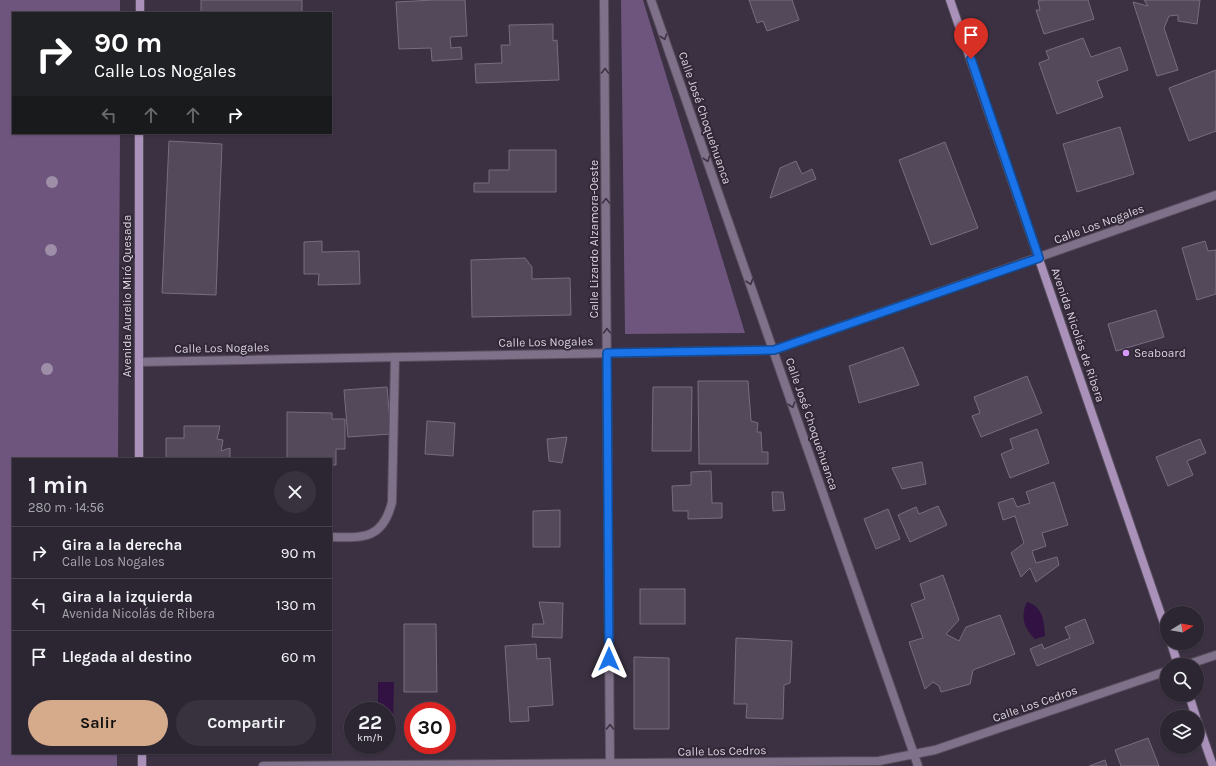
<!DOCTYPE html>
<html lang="es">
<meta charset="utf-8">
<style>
:root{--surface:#2c2532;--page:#38313e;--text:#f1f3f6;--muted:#a6a5ac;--line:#48424d;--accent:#d6ab8b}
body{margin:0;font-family:Karla,sans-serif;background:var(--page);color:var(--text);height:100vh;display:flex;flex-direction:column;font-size:15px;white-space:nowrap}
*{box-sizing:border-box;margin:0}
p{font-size:13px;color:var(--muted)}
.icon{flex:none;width:22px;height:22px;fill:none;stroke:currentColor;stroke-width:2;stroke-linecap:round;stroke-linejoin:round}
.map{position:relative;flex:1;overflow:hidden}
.drawer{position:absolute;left:12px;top:458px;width:320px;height:296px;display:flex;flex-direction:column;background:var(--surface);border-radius:0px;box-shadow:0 1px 3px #0004,0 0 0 1px var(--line)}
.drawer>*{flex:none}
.guide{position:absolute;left:12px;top:12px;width:320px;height:122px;border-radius:0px;box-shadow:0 1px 3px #0004,0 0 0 1px var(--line);background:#202124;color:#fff;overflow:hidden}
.needle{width:26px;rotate:79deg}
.controls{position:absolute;left:1160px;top:606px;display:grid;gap:8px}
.controls a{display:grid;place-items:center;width:44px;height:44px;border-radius:50%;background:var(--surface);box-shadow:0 1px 3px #0004,0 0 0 1px var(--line);font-size:20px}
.speed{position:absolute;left:344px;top:702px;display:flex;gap:8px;font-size:20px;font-weight:700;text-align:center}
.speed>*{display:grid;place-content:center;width:52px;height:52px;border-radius:50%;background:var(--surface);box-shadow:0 1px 3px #0004,0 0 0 1px var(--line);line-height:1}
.speed small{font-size:10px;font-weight:400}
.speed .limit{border:6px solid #d22;background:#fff;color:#111}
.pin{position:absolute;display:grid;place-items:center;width:34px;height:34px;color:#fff;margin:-41px -17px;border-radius:50% 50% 50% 0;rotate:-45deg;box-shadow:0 0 4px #0007}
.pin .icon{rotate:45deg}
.me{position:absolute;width:44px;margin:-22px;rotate:0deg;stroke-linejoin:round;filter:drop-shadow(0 0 3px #0008)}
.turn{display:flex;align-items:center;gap:14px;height:84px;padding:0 16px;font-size:18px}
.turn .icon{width:52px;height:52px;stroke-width:2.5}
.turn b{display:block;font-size:28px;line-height:34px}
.lanes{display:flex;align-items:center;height:38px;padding:0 16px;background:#0003;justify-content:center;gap:20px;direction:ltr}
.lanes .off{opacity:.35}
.round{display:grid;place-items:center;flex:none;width:42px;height:42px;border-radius:21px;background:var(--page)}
.head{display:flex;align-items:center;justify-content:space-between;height:68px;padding:0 16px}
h1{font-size:24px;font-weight:700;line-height:30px}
.action{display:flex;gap:8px;margin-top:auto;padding:8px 16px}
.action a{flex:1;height:46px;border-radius:24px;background:var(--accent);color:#111;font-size:16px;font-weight:700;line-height:46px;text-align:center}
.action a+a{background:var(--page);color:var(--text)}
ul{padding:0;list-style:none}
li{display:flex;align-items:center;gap:12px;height:52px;padding:0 16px;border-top:1px solid var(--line)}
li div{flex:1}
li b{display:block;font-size:15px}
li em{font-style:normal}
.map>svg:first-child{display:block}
.green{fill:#6e557d}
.water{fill:#321143}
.building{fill:#54495b;stroke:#786d80}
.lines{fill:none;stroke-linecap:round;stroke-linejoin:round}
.lane-casing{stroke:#584e5e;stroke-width:10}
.street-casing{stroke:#584e5e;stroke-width:10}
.secondary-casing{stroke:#584e5e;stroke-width:10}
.lane{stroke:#80718a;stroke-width:8}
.street{stroke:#80718a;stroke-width:8}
.secondary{stroke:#a991b9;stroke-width:8}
.tree{fill:#9e8ea8}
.oneway{stroke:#3d3243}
.route-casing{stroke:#114b97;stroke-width:10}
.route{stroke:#1a73e8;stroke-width:7}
.poi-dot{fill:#d69bfa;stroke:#312737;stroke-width:1.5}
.labels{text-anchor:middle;stroke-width:4;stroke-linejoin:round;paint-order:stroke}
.street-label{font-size:12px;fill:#dbd4df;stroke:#312737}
.poi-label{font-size:12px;fill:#dbd4df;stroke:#312737;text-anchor:start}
</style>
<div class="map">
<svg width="1216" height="766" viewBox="0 0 1216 766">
<rect width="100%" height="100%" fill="#3b3142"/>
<g class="green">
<polygon points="0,0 120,0 120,13 13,13 13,133 120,133 118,459 13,459 13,753 117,753 117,766 0,766"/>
<polygon points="621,0 643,0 745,333 625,334"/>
</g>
<g class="water">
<path d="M1027,602c16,5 17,19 18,34l-10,3c-11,-10 -15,-23 -8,-37z"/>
<polygon points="378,682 394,682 393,720 387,720 387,711 378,711"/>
</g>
<g class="building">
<rect x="201" y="0" width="101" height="13"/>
<polygon points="434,0 465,0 467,36 450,37 451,48 461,47 462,59 432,61 431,48 399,49 396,2"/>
<polygon points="749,0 792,0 799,20 767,31 763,21 757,23"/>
<polygon points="1042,0 1088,0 1094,19 1044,34 1036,10 1040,10 1038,1"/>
<polygon points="1144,0 1200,0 1197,24 1178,21 1178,15 1169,16 1164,28 1178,70 1157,76 1133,2 1148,6"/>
<polygon points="553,24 553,41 557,40 559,80 476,83 475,64 502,63 501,45 510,45 509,25"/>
<polygon points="1083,38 1091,57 1120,47 1128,70 1097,81 1103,97 1057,114 1039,63 1049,59 1046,51"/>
<polygon points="1216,70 1216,131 1189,141 1169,88"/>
<polygon points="1120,127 1134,174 1077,192 1063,144"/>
<polygon points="169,141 222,144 216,295 162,293"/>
<polygon points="945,142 978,228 931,245 899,160"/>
<polygon points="509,150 556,150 556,192 474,192 474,183 489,183 489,170 509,170"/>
<polygon points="796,161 802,174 812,169 816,179 770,198 780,168"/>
<polygon points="322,241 322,252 359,251 360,284 318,285 319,274 304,274 304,242"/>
<polygon points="1205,241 1208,251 1216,250 1216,294 1197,300 1182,248"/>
<polygon points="525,258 532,267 532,279 570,278 571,315 472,317 471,260"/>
<polygon points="1156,310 1164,337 1116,351 1108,324"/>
<polygon points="903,347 919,385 859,403 849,366"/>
<polygon points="1027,376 1042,413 981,437 972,416 980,413 974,397"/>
<polygon points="698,381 748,381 751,421 758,423 757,432 761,432 762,452 768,452 768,464 699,464"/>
<polygon points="387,387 391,434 348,437 344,390"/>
<polygon points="653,387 692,387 691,451 652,451"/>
<polygon points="287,412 332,413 332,419 345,419 345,449 336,449 336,465 331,465 331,459 287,459"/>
<polygon points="427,421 455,423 453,456 425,454"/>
<polygon points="184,426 220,426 217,439 223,440 221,451 230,448 230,459 166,459 166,438 184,438"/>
<polygon points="1037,429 1049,463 1010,478 1001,454 1013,449 1010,439"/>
<polygon points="567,437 562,463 549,461 547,439"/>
<polygon points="1200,439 1206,453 1187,461 1193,475 1168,486 1156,457"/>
<polygon points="922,462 926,484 902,489 892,468"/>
<polygon points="711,471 712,503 722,503 722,518 688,519 688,511 673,511 672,486 691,485 691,472"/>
<polygon points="1054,482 1068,525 1042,533 1046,546 1032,551 1036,563 1057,557 1059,565 1036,582 1030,568 1021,577 1011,553 1024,543 1015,516 1003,520 998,503 1013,498 1017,507 1030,503 1026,492"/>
<polygon points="772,492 783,492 785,510 773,511"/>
<polygon points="938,506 947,525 910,542 898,515 916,507 919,514"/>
<polygon points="888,509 900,539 876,549 864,519"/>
<polygon points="560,510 560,547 533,547 533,511"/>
<polygon points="943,575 959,620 946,634 959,641 966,627 1000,615 1015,654 973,670 970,684 941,692 939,686 933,682 925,689 909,642 923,638 911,604 925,599 920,584"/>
<rect x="640" y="589" width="45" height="35"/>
<polygon points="539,602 563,603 562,638 532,637 533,624 544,624"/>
<polygon points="1085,619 1094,643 1037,666 1030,649 1042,644 1044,649 1070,638 1065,627"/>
<polygon points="404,624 436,624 437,692 404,692"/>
<polygon points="736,638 792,641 790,683 784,685 783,719 746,718 747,704 734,704"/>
<polygon points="536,644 537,659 550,658 553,705 528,707 529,721 510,722 505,646"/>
<polygon points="634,657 669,658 669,729 634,729"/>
<polygon points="1148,738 1159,766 1121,766 1115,750"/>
<polygon points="1105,760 1107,766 1089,766"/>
</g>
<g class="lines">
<g class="lane-casing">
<path id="lane" d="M331,537c33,1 52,2 61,-35l3,-145"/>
</g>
<g class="street-casing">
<g id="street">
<polyline points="604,0 610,766"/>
<polyline points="651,0 918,766"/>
<polyline points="139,362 774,350 1216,195"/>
<polyline points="1186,665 1216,655"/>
<polyline points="263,766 879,761 935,750 1167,671"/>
</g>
</g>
<g class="secondary-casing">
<g id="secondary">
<polyline points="950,0 1167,632"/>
<polyline points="140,13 140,0"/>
<polyline points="139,133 139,459"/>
<polyline points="1171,643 1178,665"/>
<polyline points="1189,695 1196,717"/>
<polyline points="1197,720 1213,766"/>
<polyline points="142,753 142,766"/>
</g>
</g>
<use href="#lane" class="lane"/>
<use href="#street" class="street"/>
<use href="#secondary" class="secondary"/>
</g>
<g class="tree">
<circle cx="52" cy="182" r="6"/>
<circle cx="51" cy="250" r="6"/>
<circle cx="47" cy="369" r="6"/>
</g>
<defs><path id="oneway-chevron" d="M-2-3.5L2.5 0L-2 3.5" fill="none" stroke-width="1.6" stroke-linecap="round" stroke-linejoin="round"/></defs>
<g class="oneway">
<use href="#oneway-chevron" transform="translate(664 37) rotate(71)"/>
<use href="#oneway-chevron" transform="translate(605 71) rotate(-90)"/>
<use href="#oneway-chevron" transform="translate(707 159) rotate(71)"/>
<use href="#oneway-chevron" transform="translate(606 201) rotate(-90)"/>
<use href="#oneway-chevron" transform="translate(750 282) rotate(71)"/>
<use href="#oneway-chevron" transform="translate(607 331) rotate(-90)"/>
<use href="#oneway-chevron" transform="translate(792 405) rotate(71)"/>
<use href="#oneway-chevron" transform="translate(610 727) rotate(-90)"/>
</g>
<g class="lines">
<g class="route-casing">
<polyline id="route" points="609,659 607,353 774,350 1039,258 971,59"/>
</g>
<use href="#route" class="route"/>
</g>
<circle class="poi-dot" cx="1126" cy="353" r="4"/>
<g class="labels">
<g class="street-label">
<text transform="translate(705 118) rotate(71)" y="4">Calle José Choquehuanca</text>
<text transform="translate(1099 224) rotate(-20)" y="4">Calle Los Nogales</text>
<text transform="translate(594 239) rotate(-90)" y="4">Calle Lizardo Alzamora-Oeste</text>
<text transform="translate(127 296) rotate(-90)" y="4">Avenida Aurelio Miró Quesada</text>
<text transform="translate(1078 335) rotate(71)" y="4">Avenida Nicolás de Ribera</text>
<text transform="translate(546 342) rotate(-1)" y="4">Calle Los Nogales</text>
<text transform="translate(222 348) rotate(-1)" y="4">Calle Los Nogales</text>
<text transform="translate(812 424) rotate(71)" y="4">Calle José Choquehuanca</text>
<text transform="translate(1035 704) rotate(-19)" y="4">Calle Los Cedros</text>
<text transform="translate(722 751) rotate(-1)" y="4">Calle Los Cedros</text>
</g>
<g class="poi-label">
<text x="1134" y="357">Seaboard</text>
</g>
</g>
</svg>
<div class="controls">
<a><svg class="needle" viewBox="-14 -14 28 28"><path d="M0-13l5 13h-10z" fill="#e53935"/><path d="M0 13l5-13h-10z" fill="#a6a5ac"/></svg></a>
<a><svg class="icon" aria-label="search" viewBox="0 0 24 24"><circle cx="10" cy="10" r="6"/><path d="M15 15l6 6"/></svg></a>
<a><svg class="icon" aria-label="layers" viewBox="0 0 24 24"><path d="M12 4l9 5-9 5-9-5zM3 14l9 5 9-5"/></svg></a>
</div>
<div class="speed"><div>22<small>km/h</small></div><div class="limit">30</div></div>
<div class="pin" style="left:971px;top:59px;background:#d93025"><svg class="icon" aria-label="arrive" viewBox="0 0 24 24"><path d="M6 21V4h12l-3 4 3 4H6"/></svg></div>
<svg class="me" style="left:609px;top:659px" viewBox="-20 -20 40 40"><path d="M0-17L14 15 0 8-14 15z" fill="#1a73e8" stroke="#fff" stroke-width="4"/></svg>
<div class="guide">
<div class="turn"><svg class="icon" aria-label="right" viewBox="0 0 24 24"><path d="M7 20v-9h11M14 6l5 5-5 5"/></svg><div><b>90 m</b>Calle Los Nogales</div></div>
<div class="lanes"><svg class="icon off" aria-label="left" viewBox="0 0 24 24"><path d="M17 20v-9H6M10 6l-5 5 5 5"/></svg><svg class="icon off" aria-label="ahead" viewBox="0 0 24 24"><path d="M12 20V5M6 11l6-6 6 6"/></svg><svg class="icon off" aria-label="ahead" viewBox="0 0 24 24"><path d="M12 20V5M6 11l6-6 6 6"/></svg><svg class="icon" aria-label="right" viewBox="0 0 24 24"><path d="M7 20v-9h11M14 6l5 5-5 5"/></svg></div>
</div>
<section class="drawer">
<div class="head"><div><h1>1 min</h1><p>280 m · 14:56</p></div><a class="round"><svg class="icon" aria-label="close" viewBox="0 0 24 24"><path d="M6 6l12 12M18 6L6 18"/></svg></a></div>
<ul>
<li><svg class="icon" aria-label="right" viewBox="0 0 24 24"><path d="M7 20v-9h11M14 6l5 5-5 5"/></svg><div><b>Gira a la derecha</b><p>Calle Los Nogales</p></div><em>90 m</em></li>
<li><svg class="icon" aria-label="left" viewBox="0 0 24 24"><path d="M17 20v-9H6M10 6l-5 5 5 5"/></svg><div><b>Gira a la izquierda</b><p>Avenida Nicolás de Ribera</p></div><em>130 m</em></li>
<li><svg class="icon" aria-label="arrive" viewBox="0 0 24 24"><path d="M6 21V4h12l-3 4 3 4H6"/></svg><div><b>Llegada al destino</b></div><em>60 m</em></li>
</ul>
<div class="action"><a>Salir</a><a>Compartir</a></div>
</section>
</div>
